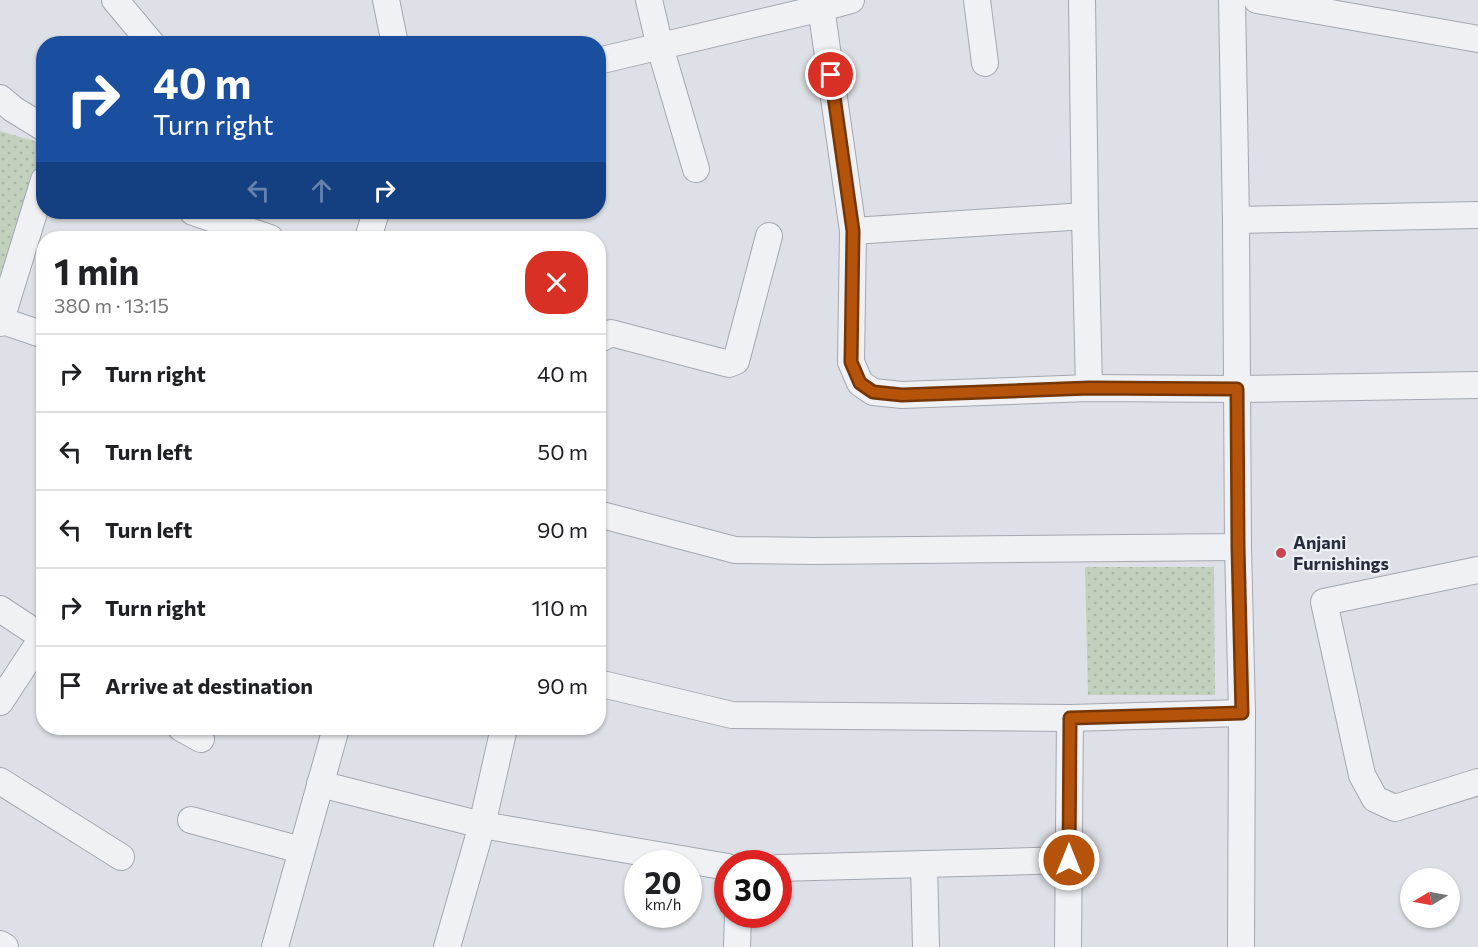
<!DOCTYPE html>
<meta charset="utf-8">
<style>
:root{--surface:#fff;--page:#f2f2f2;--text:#202124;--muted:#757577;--line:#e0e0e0}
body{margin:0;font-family:Commissioner,sans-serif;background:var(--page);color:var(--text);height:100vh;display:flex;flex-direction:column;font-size:22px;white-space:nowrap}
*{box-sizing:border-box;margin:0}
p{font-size:20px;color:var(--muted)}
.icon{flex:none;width:33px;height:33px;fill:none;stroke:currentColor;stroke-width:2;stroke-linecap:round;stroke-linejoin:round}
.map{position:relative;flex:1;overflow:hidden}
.side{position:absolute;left:36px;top:231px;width:570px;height:504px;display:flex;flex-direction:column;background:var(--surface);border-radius:24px;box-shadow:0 2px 4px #0004}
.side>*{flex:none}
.hud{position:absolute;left:36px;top:36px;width:570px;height:183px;border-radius:24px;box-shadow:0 2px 4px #0004;background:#1a4fa0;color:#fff;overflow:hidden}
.needle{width:39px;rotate:260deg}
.buttons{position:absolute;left:1400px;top:868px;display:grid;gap:12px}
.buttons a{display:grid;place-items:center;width:60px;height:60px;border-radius:50%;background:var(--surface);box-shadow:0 2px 4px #0004;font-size:30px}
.speed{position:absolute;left:624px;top:850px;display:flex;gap:12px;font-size:30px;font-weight:700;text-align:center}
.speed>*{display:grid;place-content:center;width:78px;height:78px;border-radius:50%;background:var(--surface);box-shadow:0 2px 4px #0004;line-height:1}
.speed small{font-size:15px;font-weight:400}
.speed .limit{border:9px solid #d22;background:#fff;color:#111}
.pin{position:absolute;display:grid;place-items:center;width:51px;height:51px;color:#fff;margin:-26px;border:3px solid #fff;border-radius:50%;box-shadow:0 2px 6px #0007}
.me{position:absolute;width:66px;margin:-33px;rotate:0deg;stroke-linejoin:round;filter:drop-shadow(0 0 4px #0008)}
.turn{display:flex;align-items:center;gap:21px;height:126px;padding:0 18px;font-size:27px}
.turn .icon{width:78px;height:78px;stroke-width:2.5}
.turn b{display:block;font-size:42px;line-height:51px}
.lanes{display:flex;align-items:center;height:57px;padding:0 18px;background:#0003;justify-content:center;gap:30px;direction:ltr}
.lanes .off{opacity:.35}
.round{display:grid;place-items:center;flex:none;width:63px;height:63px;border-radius:24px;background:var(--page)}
.headline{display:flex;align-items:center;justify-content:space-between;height:102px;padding:0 18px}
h1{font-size:36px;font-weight:700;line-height:45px}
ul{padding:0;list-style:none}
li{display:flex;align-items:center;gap:18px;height:78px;padding:0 18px;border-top:2px solid var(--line)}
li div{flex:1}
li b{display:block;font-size:22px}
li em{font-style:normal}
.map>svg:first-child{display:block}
.grass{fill:url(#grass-dots)}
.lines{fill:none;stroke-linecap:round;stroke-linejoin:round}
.street-casing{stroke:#a3a7b0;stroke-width:28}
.street{stroke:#eff1f5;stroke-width:26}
.route-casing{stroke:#753606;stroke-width:15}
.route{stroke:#b45309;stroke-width:10}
.poi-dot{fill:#c84651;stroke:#eceff4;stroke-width:2}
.labels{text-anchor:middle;stroke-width:4.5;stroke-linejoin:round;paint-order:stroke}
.poi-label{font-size:18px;font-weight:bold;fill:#272d3c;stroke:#eceff4;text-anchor:start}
</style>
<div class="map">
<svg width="1478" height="947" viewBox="0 0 1478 947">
<defs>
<pattern id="grass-dots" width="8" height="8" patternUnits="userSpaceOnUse" patternTransform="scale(1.5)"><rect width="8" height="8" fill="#c2d0be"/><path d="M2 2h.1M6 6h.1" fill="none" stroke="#a7b3a4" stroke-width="1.8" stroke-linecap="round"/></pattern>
</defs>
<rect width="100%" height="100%" fill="#dde0e6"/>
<g class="grass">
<polygon points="0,131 44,144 43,162 0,285"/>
<polygon points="1085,567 1214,567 1215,695 1088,695"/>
</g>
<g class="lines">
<g class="street-casing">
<g id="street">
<polyline points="115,0 152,44"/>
<polyline points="386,0 395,44"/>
<polyline points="649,0 660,47 696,169"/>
<polyline points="820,0 853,231 1085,216"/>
<polyline points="977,0 985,63"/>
<polyline points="1082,0 1085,216 1089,388"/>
<polyline points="1232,0 1236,220 1238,547 1242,713 1241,947"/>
<polyline points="1257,0 1478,39"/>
<polyline points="598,61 822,8 851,0"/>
<polyline points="0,98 13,109 44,128"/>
<polyline points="193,212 270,238"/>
<polyline points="1236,220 1478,215"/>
<polyline points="853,231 851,362 860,383 873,392 902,395 1089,388 1237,389 1478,385"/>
<polyline points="368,238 376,212"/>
<polyline points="0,320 44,335"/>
<polyline points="0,323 44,180"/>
<polyline points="598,340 611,333 729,364 736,361 769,236"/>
<polyline points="598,514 735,550 814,551 1238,547"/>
<polyline points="1478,570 1324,602 1362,775 1375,799 1395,808 1478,782"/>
<polyline points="0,609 44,638"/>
<polyline points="598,683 732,715 1070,718 1242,713"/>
<polyline points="0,702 44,635"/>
<polyline points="181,728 201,739"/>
<polyline points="0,781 121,857"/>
<polyline points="320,784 482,825 728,867"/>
<polyline points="191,820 301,850"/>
<polyline points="924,864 926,947"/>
<polyline points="778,868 1069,860"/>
<polyline points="0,944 5,947"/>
<polyline points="275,947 336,728"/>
<polyline points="447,947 482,825 504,728"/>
<polyline points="737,947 738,915"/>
<polyline points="1068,947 1070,718"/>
</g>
</g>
<use href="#street" class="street"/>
</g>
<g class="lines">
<g class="route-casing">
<polyline id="route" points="831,75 853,231 851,362 860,383 873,392 902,395 1089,388 1237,389 1238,547 1242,713 1070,718 1069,860"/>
</g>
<use href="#route" class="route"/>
</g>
<circle class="poi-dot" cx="1281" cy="553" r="6"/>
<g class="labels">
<g class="poi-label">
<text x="1293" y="549">Anjani<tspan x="1293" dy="21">Furnishings</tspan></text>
</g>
</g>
</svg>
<div class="buttons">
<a><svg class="needle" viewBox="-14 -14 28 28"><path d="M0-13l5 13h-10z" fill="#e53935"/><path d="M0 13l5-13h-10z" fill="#757577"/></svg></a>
</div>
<div class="speed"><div>20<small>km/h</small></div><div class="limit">30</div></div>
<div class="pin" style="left:831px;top:75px;background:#d93025"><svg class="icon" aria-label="arrive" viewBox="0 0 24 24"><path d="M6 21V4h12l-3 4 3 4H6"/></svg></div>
<svg class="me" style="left:1069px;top:860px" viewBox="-20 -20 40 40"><circle r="17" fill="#b45309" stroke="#fff" stroke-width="3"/><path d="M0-11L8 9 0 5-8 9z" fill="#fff"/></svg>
<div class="hud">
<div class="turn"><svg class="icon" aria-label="right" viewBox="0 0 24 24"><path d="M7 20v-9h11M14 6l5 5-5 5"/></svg><div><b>40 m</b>Turn right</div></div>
<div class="lanes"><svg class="icon off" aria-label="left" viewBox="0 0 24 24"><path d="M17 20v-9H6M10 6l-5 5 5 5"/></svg><svg class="icon off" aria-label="ahead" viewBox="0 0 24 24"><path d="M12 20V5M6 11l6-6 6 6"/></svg><svg class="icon" aria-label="right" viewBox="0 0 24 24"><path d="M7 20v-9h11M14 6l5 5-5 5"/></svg></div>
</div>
<section class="side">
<div class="headline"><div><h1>1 min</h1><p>380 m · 13:15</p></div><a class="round" style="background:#d93025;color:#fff"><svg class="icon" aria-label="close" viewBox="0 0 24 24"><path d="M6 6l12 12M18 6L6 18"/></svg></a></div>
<ul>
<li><svg class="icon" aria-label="right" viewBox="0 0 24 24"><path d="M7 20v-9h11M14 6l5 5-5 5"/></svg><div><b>Turn right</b></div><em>40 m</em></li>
<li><svg class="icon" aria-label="left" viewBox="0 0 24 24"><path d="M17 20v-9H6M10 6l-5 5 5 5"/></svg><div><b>Turn left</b></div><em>50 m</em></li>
<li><svg class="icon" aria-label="left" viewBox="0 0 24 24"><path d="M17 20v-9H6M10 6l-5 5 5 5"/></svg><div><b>Turn left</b></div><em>90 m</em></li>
<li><svg class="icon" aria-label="right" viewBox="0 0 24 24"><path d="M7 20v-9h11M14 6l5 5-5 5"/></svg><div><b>Turn right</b></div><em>110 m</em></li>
<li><svg class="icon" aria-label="arrive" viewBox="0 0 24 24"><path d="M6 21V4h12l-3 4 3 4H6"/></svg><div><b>Arrive at destination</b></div><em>90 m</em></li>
</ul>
</section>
</div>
